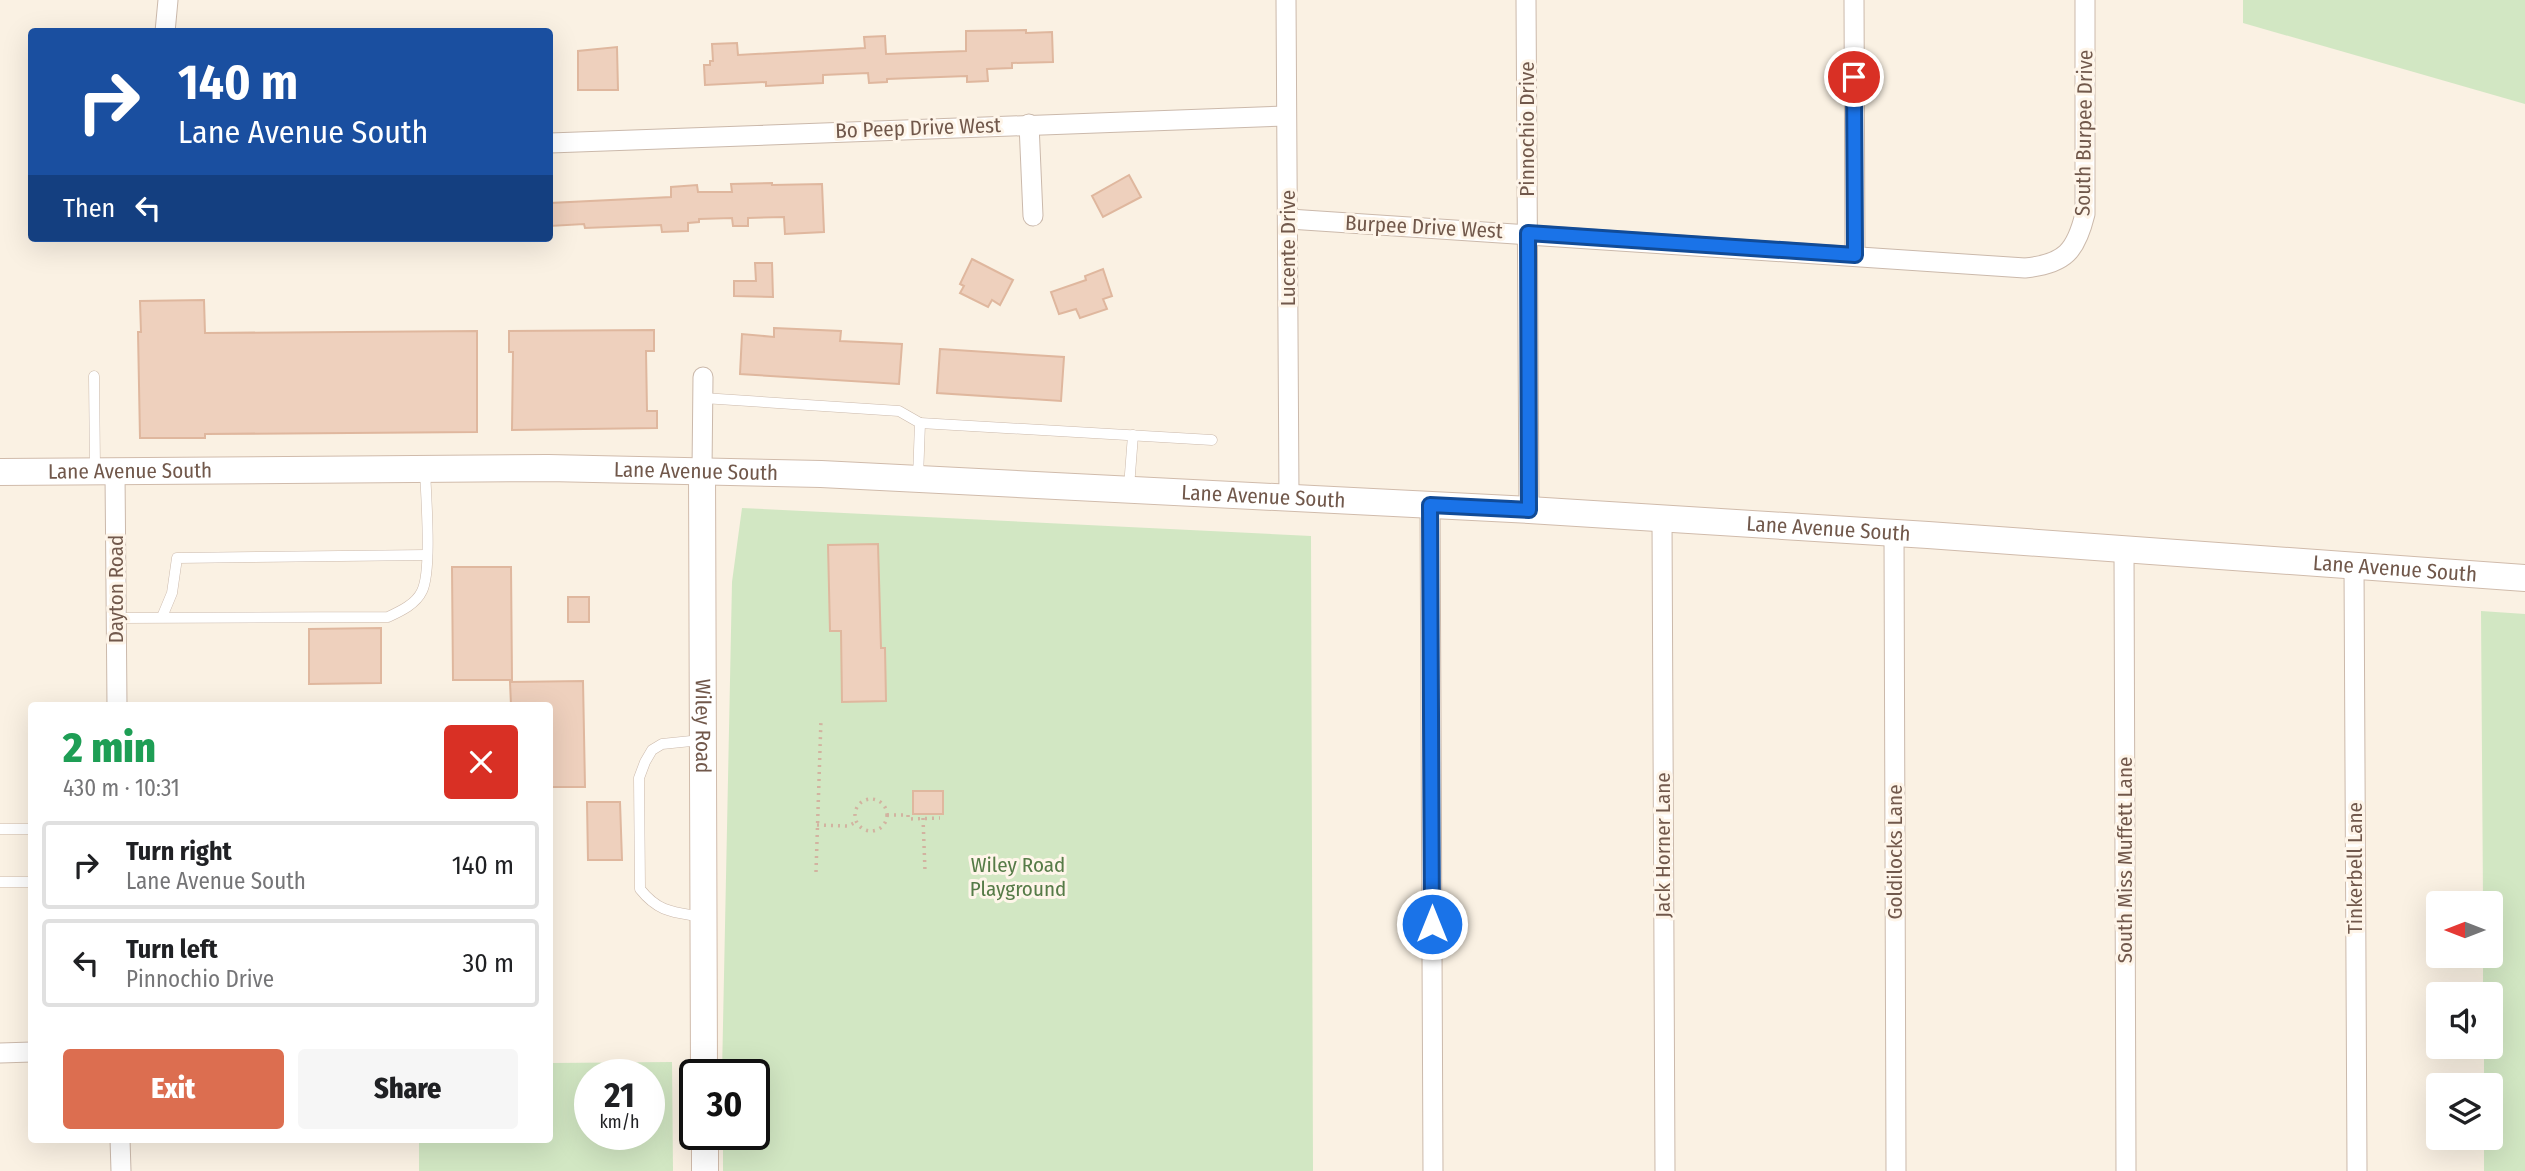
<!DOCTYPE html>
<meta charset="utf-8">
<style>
:root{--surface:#fff;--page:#f6f6f6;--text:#202124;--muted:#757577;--line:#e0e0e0;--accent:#dc6e50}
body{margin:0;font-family:"Fira Sans Condensed",sans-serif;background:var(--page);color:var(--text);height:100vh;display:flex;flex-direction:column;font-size:26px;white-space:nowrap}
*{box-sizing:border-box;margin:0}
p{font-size:23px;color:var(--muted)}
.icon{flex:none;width:38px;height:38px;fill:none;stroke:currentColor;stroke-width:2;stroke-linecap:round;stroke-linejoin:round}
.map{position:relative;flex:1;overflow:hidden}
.side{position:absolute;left:28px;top:702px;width:525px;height:441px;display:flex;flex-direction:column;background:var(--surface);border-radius:7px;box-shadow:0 7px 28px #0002}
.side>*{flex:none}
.hud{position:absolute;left:28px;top:28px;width:525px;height:214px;border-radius:7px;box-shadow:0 7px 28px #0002;background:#1a4fa0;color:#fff;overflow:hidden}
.needle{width:46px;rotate:270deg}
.tools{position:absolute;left:2426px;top:891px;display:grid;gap:14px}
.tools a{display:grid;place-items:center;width:77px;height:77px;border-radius:7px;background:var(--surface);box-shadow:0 7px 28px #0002;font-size:35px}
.speed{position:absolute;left:574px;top:1059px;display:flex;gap:14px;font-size:35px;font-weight:700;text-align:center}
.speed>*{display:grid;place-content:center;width:91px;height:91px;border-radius:50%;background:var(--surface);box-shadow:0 7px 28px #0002;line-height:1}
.speed small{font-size:18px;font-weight:400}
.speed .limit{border:4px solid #111;border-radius:10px;background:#fff;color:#111}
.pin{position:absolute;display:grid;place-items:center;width:60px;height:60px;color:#fff;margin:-30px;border:4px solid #fff;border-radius:50%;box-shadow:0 2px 7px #0007}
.me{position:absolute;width:77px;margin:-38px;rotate:0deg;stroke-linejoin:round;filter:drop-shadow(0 0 5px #0008)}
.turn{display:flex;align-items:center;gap:24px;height:147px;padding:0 35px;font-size:32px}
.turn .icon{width:91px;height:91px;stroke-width:2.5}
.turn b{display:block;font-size:49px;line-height:60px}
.then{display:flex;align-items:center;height:66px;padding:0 35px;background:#0003;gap:14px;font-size:26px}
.round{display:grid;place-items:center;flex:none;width:74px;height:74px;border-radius:7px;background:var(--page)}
.summary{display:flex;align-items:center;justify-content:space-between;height:119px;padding:0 35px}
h1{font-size:42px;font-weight:800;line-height:52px;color:#1e9e55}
.cta{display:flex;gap:14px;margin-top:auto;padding:14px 35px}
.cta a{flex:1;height:80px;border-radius:7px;background:var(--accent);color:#fff;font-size:28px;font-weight:800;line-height:80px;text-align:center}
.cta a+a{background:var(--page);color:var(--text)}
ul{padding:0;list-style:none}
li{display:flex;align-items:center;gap:21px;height:88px;margin:0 14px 10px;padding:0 21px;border:4px solid var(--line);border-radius:7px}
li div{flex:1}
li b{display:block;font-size:26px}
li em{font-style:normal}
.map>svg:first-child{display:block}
.green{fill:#d2e7c3;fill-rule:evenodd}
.building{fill:#eed0bd;stroke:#dfb79e;stroke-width:2}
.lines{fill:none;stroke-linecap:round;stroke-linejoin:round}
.lane-casing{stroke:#cbb9ab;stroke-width:11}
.street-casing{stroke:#cbb9ab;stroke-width:21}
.secondary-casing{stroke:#d0bbab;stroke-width:28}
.path{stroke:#d2b3a0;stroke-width:3.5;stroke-dasharray:2 5;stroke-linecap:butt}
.lane{stroke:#fff;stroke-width:10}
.street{stroke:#fff;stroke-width:19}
.secondary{stroke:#fff;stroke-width:26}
.route-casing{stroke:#114b97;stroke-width:18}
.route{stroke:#1a73e8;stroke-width:12}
.labels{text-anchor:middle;stroke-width:6;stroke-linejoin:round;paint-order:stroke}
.street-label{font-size:21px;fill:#71584b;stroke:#fef5e9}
.park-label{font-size:21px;fill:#567b47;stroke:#fef5e9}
</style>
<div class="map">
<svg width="2525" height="1171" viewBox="0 0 2525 1171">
<rect width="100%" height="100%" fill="#faf1e3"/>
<g class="green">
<polygon points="2243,0 2525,0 2525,104 2243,23"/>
<polygon points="742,508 1311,536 1313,1171 723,1171 723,1134 754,1134 754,1074 722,1074 732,582"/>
<polygon points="2481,611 2525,614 2525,1171 2484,1171 2484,1138 2490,1138 2490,1085 2484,1085 2484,1047 2490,1046 2490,994 2483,994 2483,956 2490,956 2490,903 2483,903"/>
<path d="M672,1062l1,109h-254v-32h131v-76zM649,1074v60h-59v-60z"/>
</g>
<g class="building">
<polygon points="1026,30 1026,33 1052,32 1053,62 1012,63 1012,68 987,69 988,81 967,82 967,76 887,79 887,82 869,83 868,73 823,75 823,83 766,86 766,82 705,85 704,65 710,65 710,61 713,61 712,44 737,43 738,55 865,48 864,37 885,36 886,54 966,51 966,31"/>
<polygon points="617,47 618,90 578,90 578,51"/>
<polygon points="1129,175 1141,197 1103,217 1092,196"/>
<polygon points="772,183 772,185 822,184 824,232 785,234 784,217 748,218 748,226 733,226 732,218 699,219 699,222 688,223 688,231 662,232 661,225 585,228 584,224 550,226 550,203 671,197 671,187 697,185 698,192 732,192 731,184"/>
<polygon points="972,259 1013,280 1000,305 992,300 988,307 960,293 964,286 960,284"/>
<polygon points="755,263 772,263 773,297 734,296 734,281 756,281"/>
<polygon points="1103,269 1112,296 1103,299 1107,309 1080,318 1076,309 1059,314 1051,292 1086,280 1085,276"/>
<polygon points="204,300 205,333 477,331 477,432 205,434 205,438 140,438 138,332 141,332 140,301"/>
<polygon points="774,328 841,331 840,341 902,344 899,384 740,374 742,334 774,337"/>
<polygon points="654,330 654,351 646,351 647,411 657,411 657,428 512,430 513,352 509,352 509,331"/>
<polygon points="940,349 1064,357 1061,401 937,393"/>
<polygon points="878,544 881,648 885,648 886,701 842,702 841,631 830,631 828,545"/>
<polygon points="452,567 511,567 512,680 453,680"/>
<rect x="568" y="597" width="21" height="25"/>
<polygon points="381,628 381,683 309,684 309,629"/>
<polygon points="583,681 585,787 550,787 550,705 511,705 510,682"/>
<rect x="913" y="791" width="30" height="23"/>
<polygon points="587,802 620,802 622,860 588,860"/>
</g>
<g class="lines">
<g class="lane-casing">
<g id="lane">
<polyline points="94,376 95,468"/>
<polyline points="703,398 899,411 920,423 918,478"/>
<polyline points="920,423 1212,440"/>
<polyline points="1129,487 1133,435"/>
<polyline points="162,617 172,593 177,558 427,555"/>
<path d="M116,618l272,-1c13,-6 28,-13 34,-26 10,-20 4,-95 3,-121"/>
<path d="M701,740l-39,4 -10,6 -7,12 -6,16 1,111c19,24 34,23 63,28"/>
<polyline points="0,829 32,829"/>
<polyline points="0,882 32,882"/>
</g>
</g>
<g class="street-casing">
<g id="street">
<polyline points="1286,0 1289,496"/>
<polyline points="1526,0 1529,510"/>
<polyline points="1854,0 1855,255"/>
<polyline points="165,32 168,0"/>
<polyline points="1029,124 1033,216"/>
<polyline points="550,143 1286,116"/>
<path d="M1289,219l736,49c40,-4 51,-17 60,-54v-214"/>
<polyline points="702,470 703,377"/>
<polyline points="115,473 117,705"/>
<polyline points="1430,505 1433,1171"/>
<polyline points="1662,520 1665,1171"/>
<polyline points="1894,533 1896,1171"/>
<polyline points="2124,550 2126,1171"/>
<polyline points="2354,566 2357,1171"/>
<polyline points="0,1053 32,1052"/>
<polyline points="120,1139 121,1171"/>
</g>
</g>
<g class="secondary-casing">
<g id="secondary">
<path id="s1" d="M702,470l2,604"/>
<path id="s2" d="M0,472l548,-4 273,6 708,36 399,25 597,43"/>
<polyline points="705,1134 705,1171"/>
</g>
</g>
<g class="path">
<circle cx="871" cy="815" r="16"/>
<polyline points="887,815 908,815 908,819 940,818"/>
<polyline points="923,818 925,871"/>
<polyline points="817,825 848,826 856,822"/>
<polyline points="816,872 821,719"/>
</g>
<use href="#lane" class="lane"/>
<use href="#street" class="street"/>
<use href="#secondary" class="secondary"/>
</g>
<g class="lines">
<g class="route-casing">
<polyline id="route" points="1432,924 1430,505 1529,510 1528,233 1855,255 1854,77"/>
</g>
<use href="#route" class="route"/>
</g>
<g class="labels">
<g class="street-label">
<text transform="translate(918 128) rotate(-2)" y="7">Bo Peep Drive West</text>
<text transform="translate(1527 129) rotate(-90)" y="7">Pinnochio Drive</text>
<text transform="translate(2084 133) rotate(-89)" y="7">South Burpee Drive</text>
<text transform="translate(1424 227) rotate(3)" y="7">Burpee Drive West</text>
<text transform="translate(1288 248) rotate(-90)" y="7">Lucente Drive</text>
<text dy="7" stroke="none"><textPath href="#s2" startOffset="696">Lane Avenue South</textPath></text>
<text dy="7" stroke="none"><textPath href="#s2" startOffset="130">Lane Avenue South</textPath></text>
<text dy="7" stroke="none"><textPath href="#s2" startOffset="1264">Lane Avenue South</textPath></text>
<text dy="7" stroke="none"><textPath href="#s2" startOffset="1830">Lane Avenue South</textPath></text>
<text dy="7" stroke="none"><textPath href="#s2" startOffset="2398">Lane Avenue South</textPath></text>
<text transform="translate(116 589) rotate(-90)" y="7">Dayton Road</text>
<text dy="7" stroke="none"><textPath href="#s1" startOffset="256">Wiley Road</textPath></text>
<text transform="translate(1663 845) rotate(-90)" y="7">Jack Horner Lane</text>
<text transform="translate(1895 852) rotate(-90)" y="7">Goldilocks Lane</text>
<text transform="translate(2125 860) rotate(-90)" y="7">South Miss Muffett Lane</text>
<text transform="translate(2355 868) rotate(-90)" y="7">Tinkerbell Lane</text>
</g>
<g class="park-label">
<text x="1018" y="872">Wiley Road<tspan x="1018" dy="24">Playground</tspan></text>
</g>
</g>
</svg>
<div class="tools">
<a><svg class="needle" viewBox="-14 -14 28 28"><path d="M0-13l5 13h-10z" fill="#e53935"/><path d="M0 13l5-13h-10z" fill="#757577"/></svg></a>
<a><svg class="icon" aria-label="sound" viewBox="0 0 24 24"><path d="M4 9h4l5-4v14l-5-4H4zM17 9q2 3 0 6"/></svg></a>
<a><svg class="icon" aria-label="layers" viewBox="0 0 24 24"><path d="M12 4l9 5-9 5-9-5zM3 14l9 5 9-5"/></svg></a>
</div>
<div class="speed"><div>21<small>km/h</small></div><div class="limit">30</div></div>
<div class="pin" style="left:1854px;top:77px;background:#d93025"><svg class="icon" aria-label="arrive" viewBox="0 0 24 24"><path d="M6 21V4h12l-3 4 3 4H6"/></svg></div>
<svg class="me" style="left:1432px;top:924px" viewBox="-20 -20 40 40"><circle r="17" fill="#1a73e8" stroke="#fff" stroke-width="3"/><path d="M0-11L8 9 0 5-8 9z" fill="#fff"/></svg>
<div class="hud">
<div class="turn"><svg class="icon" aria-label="right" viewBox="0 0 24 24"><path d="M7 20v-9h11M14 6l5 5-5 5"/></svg><div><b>140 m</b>Lane Avenue South</div></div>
<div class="then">Then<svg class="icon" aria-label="left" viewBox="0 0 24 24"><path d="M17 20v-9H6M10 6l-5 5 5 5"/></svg></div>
</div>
<section class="side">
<div class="summary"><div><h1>2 min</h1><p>430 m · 10:31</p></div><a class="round" style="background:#d93025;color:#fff"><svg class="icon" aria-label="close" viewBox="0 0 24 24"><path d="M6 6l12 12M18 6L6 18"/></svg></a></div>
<ul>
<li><svg class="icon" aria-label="right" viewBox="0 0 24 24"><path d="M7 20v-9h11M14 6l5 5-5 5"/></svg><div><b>Turn right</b><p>Lane Avenue South</p></div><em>140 m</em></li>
<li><svg class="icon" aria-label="left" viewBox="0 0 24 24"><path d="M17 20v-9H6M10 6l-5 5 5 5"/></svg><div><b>Turn left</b><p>Pinnochio Drive</p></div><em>30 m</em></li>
</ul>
<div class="cta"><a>Exit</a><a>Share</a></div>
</section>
</div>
